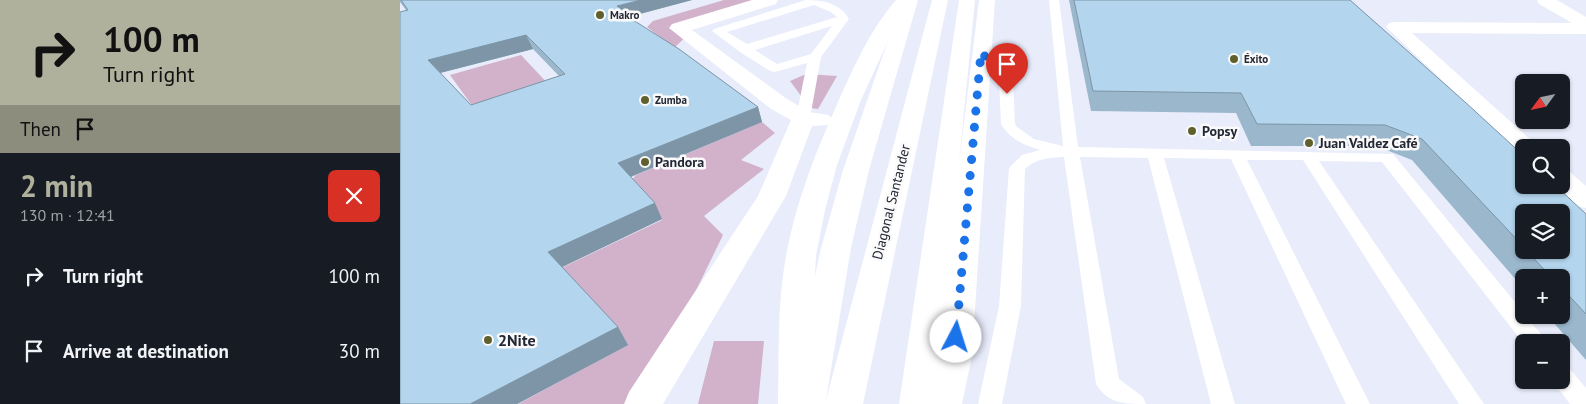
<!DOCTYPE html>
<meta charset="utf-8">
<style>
:root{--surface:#171b24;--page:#20242c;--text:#f1f3f6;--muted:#9ea1a6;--accent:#afb19c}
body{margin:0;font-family:"PT Sans",sans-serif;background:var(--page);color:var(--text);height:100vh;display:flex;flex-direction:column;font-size:19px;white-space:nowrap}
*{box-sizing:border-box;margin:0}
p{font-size:16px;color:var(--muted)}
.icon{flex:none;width:28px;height:28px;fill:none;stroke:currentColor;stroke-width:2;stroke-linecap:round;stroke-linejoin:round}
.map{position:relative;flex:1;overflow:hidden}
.panel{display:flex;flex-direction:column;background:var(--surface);width:400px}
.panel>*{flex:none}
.banner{background:#afb19c;color:#111;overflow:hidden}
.needle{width:32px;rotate:237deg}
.fabs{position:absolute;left:1115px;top:74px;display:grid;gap:10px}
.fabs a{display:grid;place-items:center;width:55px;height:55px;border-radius:8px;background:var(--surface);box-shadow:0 1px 4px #0004;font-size:25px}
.pin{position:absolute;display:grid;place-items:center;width:42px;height:42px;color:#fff;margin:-51px -21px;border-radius:50% 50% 50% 0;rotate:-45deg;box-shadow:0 0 5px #0007}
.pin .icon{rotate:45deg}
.me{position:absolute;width:55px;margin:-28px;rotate:5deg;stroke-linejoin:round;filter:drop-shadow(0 0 4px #0008)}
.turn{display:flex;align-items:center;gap:18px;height:105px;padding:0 20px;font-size:22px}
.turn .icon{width:65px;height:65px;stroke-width:2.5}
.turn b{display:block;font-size:35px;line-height:42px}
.then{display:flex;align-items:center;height:48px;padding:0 20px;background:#0003;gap:10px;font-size:19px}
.round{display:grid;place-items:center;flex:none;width:52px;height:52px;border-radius:8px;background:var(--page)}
.summary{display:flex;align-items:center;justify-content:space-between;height:85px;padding:0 20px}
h1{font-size:30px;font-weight:800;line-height:38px;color:var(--accent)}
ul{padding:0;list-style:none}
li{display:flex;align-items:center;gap:15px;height:75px;padding:0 20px}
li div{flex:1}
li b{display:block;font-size:19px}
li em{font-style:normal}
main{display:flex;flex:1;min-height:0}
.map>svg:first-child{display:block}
.green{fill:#d2b1ca}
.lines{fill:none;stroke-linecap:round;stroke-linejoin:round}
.lane{fill:#fff;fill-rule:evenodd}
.street{fill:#fff;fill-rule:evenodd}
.primary{fill:#fff;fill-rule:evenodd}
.wall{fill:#9ab7cc;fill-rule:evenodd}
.shaded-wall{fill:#7d95a6}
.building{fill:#b3d5ed;stroke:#7d95a6;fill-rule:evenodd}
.route{stroke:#1a73e8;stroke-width:9;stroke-dasharray:0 16.2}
.poi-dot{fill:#5f602d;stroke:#fafafa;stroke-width:2}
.labels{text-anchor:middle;stroke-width:5;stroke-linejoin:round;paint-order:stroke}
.far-poi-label{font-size:11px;font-weight:bold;fill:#232734;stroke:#fafafa;text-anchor:start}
.poi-label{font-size:14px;font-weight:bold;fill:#232734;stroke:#fafafa;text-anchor:start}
.street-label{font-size:14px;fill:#232734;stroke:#fafafa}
.near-poi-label{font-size:16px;font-weight:bold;fill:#232734;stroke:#fafafa;text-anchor:start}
</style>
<main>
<section class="panel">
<div class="banner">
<div class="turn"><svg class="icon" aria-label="right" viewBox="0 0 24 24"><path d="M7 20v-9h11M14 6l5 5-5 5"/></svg><div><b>100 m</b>Turn right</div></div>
<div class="then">Then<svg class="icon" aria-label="arrive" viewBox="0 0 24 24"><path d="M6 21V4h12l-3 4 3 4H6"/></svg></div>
</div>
<div class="summary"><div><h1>2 min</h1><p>130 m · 12:41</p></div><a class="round" style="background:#d93025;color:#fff"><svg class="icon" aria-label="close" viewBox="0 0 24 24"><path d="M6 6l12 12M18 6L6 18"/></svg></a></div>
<ul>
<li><svg class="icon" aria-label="right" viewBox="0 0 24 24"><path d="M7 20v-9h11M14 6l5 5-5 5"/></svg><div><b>Turn right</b></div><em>100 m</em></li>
<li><svg class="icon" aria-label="arrive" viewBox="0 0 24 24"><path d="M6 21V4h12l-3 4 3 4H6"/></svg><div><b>Arrive at destination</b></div><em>30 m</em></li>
</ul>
</section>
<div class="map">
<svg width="1186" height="404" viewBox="0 0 1186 404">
<rect width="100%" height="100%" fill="#e8ecfb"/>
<g class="green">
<polygon points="324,0 362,0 295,28 274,48 247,27 253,21"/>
<polygon points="121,55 152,88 76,111 50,75"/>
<polygon points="406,74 437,76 418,109 410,108 390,81"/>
<polygon points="362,122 375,133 341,160 364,169 304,216 323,235 252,381 236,404 118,404 227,345 159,269 262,220 230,182 236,175"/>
<polygon points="314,341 364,341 358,404 298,404"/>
</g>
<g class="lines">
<g class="lane">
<path d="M406,0c17,0 34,3 43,19l-28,38 -11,61 -2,3h-10l-2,-3 11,-55 -32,9 -5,-1 -30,-19 -28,-21 2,-2zM414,5l17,7 6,5 -90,27 -20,-12zM432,26l-21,28 -34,10 -22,-14z"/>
<path d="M649,0h10l19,147 315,7 131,159v2l19,21 3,6 -22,2 -142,-182 -63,-1 165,243h-25l-156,-244h-56l123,244h-24l-115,-245 -67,-1 71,246h-24l-63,-246 -68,-1 39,222 24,18 3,7c-22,0 -38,0 -50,-20l-32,-227c-14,1 -28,1 -39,12l-4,137 -19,98h-24l21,-98 10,-138 13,-13 18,-5c-17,-5 -30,-11 -39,-26l-2,-43 -24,-29 6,-4 4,1 28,31 2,44 2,3 17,12 29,7z"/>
<polygon points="1161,365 1169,368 1186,388 1186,404 1170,404 1153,382 1152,380 1161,380"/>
</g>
<g class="street">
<path d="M352,0h26l-2,4 -84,26 95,69 22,13 20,3 2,3c18,-40 36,-85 65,-118h17l-19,28 -33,72 -24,65 -12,45 -9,46 -2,36 2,112h-38c1,-49 -1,-100 8,-148 8,-45 24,-89 42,-131l-16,1 -26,70 -123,208h-39l5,-12 129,-196 33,-76 -20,-11 -102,-81 3,-4z"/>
<polygon points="1137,0 1157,0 1186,17 1186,34 1012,33 1140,148 1124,148 1124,154 1119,153 986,27 989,23 995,22 1172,23 1139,4"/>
<polygon points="1161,170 1170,172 1186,186 1186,208 1176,206 1153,185 1161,185"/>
</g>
<g class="primary">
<polygon points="502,0 518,0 469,170 451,248 426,400 532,0 548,0 463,404 387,404 421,248 443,170"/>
<polygon points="559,0 575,0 559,163 579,0 595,0 572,356 562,404 499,404"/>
</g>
</g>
<g class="wall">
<path d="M0,0h292l-60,16 5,7 121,84 4,15 -131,55 31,42 -100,48 56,60 10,18 -111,59 -111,-394 -6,-8zM133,49l26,27 -88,29 -31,-32z"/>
<path d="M669,0h281l236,214v146l-39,-45h14v-37h-37v11l-112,-129 -36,-14h-125l-15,-33 -145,-2zM1124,212l37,38h-37z"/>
</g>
<g class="shaded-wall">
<polygon points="241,0 292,0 221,19 217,6"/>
<polygon points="126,35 133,49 36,74 28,60"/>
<polygon points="358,107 362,122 225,179 218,163"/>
<polygon points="255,203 262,219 158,269 148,252"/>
<polygon points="218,327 228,345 117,404 70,404"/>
</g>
<g class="building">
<path d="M1,0h240l-24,6 19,13 -3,1 46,29 79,58 -140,56 37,40 -107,49 70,75 -148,77h-70v-392l8,-2zM126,35l39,39 -94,31 -43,-45z"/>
<polygon points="674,0 950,0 1065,102 1124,156 1124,185 1155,185 1186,214 1186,314 1161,287 1161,278 1152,278 1126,250 1161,250 1161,212 1124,212 1124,247 1022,139 985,125 857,124 841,93 693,91"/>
</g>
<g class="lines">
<polyline class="route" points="556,337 581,52 606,80 607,94"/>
</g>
<g class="poi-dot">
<circle cx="200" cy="15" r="5"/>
<circle cx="834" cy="59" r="5"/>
<circle cx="245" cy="100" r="5"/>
<circle cx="792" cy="131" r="5"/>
<circle cx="909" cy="143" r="5"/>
<circle cx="245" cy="162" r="5"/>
<circle cx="88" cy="340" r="5"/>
</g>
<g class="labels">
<g class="far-poi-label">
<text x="210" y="19">Makro</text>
<text x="844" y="63">Éxito</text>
<text x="255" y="104">Zumba</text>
</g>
<g class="poi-label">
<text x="802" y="136">Popsy</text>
<text x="919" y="148">Juan Valdez Café</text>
<text x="255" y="167">Pandora</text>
</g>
<g class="street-label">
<text transform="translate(491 202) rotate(-76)" y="5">Diagonal Santander</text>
</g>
<g class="near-poi-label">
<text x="98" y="346">2Nite</text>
</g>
</g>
</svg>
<div class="fabs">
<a><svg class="needle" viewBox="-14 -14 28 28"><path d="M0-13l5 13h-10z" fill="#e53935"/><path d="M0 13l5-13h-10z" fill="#9ea1a6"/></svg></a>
<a><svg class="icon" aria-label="search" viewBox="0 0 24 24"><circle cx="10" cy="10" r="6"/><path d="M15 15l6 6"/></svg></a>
<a><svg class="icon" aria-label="layers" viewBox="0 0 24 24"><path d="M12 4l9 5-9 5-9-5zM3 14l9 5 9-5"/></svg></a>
<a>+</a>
<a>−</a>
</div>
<div class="pin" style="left:607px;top:94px;background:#d93025"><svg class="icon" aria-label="arrive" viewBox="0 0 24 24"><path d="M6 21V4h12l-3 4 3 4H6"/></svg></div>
<svg class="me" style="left:556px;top:337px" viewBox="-20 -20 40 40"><circle r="19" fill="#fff"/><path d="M0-13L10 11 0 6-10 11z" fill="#1a73e8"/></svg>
</div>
</main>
